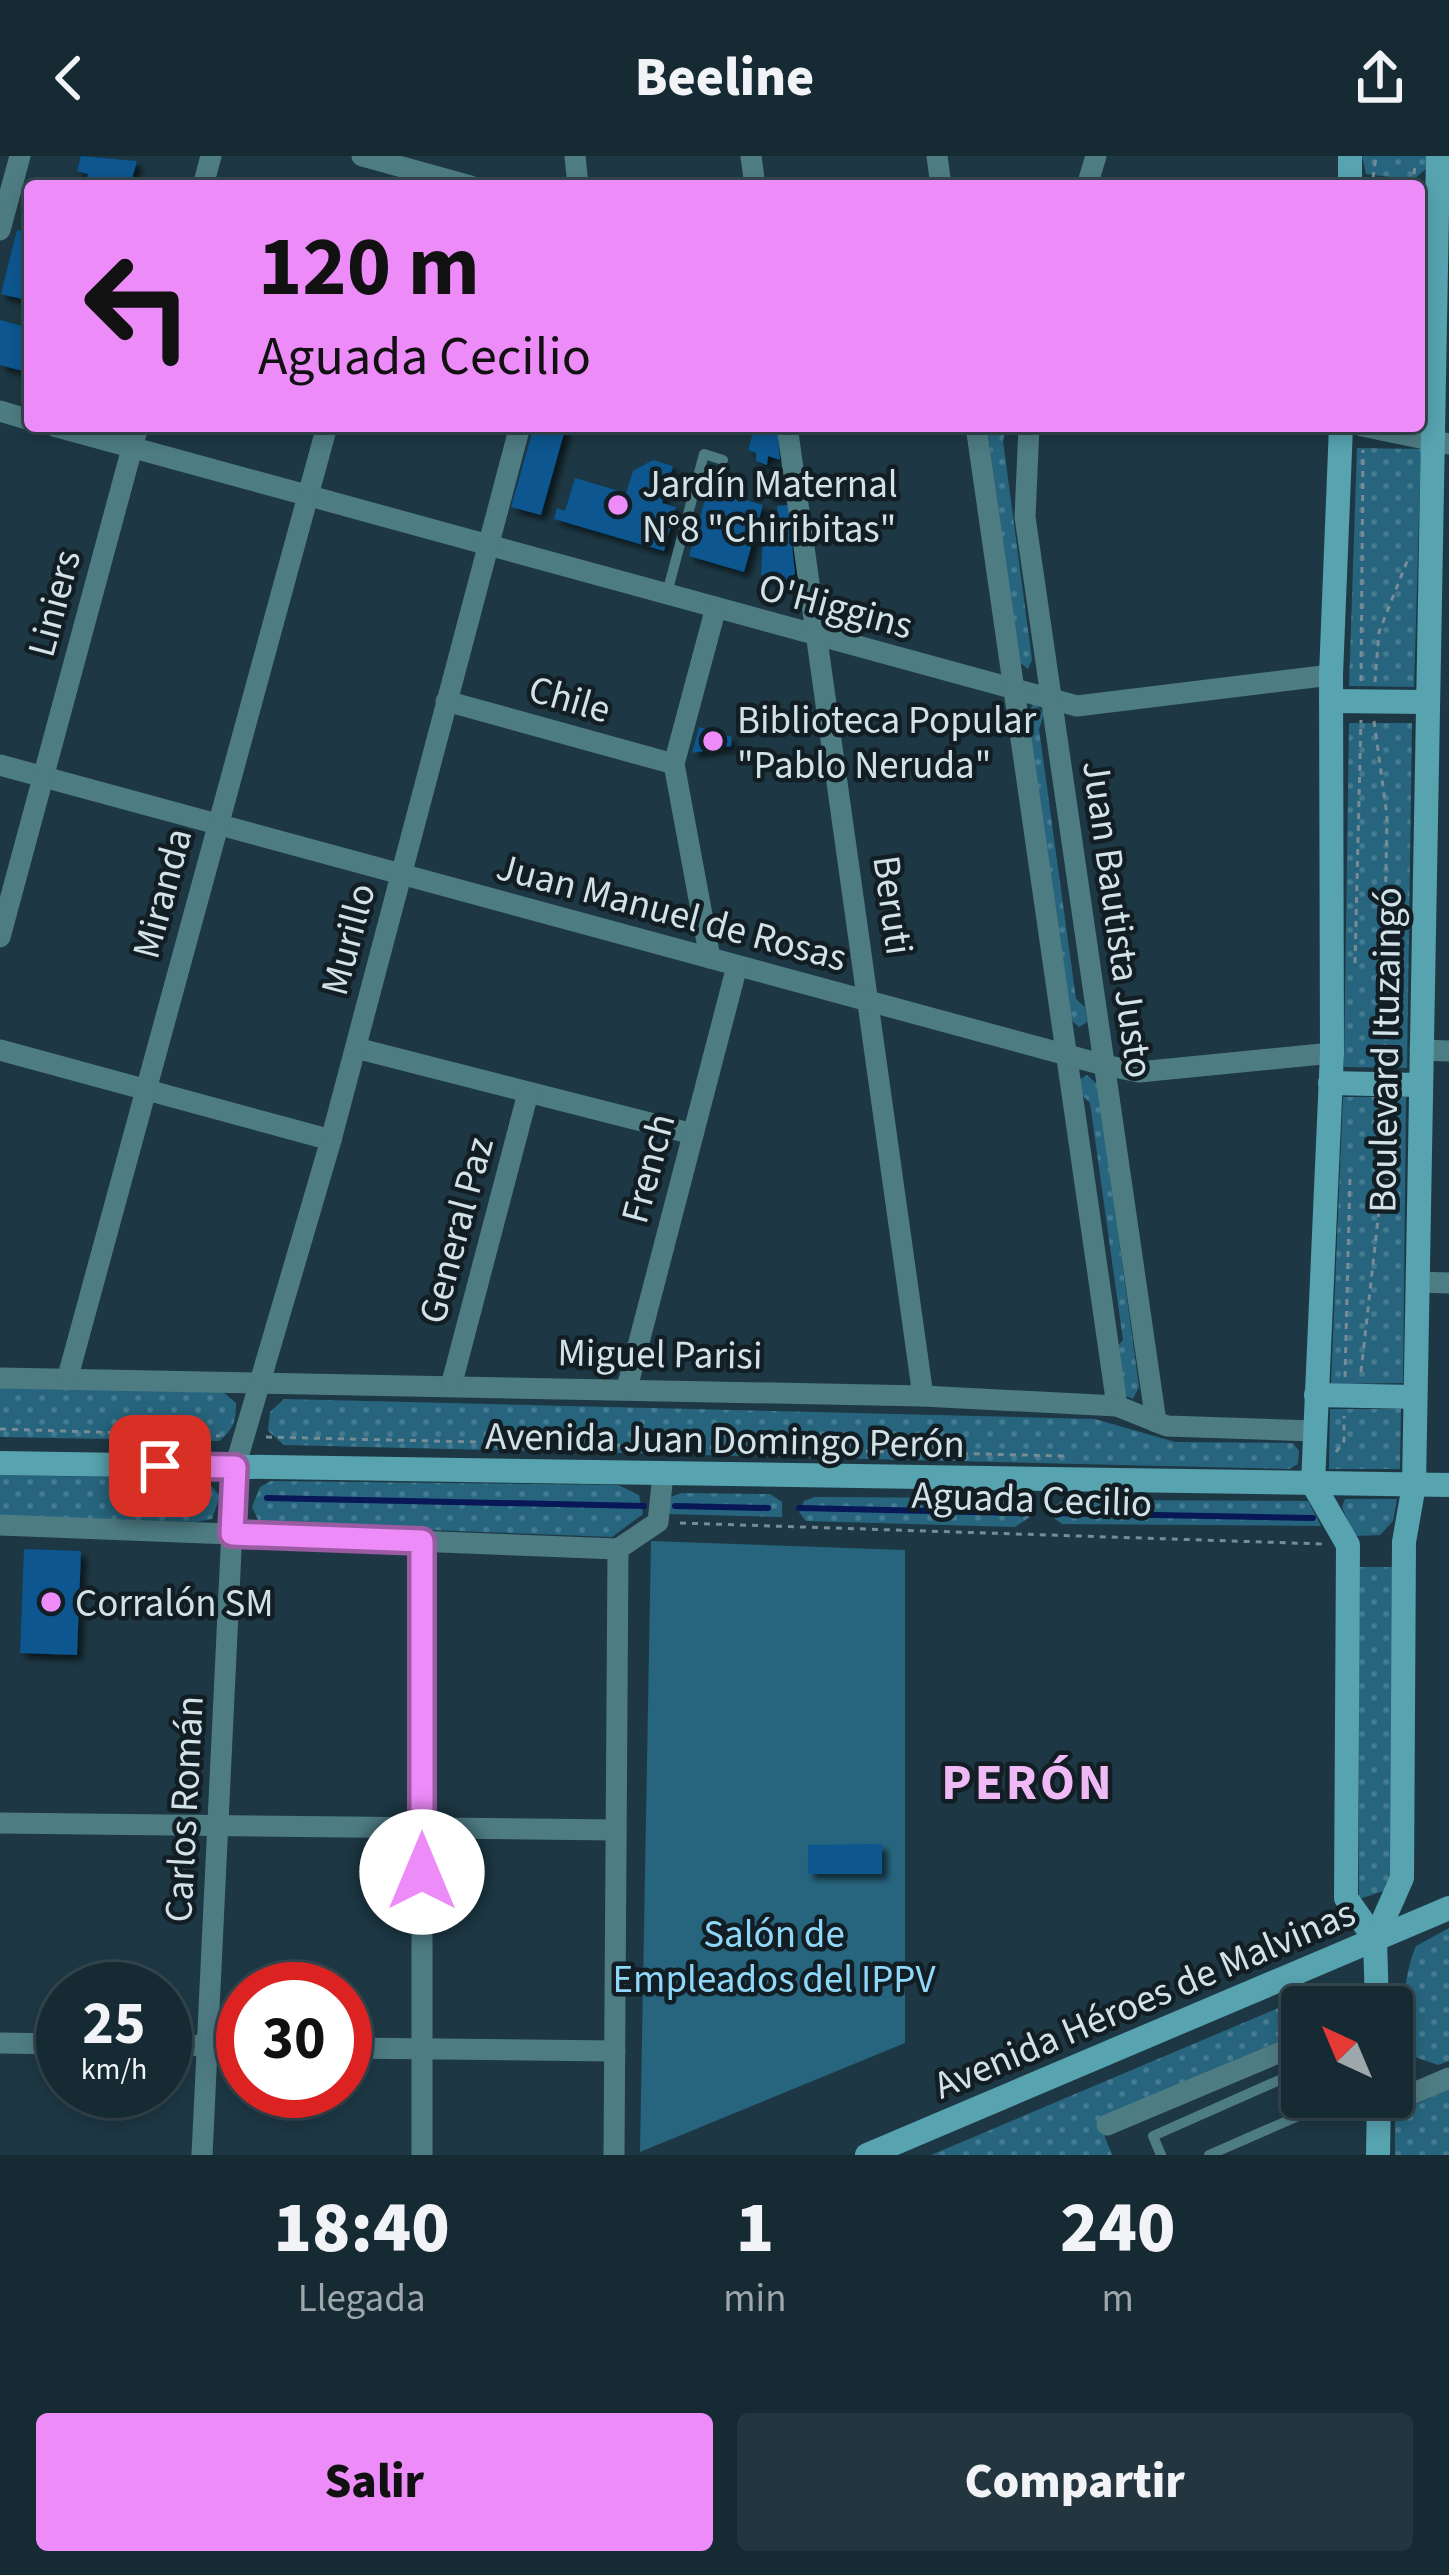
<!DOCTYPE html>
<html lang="es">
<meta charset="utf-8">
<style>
:root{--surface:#162a33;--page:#23363f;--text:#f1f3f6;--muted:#9ea7ac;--line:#35464e;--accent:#ed8cf9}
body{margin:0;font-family:"Source Sans 3",sans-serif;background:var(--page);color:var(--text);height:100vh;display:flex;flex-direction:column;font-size:45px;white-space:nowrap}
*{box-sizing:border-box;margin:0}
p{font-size:39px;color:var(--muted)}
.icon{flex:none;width:66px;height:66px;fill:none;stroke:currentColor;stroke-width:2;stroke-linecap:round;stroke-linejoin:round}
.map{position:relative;height:1999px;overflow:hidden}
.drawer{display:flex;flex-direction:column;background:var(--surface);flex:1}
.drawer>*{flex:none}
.top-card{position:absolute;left:24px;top:24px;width:1401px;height:252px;border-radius:12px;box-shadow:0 6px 18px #0003,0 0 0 3px var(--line);background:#ed8cf9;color:#111;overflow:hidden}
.needle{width:78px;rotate:316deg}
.buttons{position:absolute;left:1281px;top:1830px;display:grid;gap:24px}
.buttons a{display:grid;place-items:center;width:132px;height:132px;border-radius:12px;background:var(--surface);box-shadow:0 6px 18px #0003,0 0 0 3px var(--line);font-size:60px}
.speed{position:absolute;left:36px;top:1806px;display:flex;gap:24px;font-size:60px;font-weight:700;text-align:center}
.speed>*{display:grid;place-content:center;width:156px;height:156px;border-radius:50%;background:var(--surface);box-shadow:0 6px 18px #0003,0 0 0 3px var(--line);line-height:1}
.speed small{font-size:30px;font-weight:400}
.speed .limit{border:18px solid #d22;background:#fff;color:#111}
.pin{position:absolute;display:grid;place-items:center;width:102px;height:102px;color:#fff;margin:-51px;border-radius:24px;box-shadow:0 6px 18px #0006}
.me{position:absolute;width:132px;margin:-66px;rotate:0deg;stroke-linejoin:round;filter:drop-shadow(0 0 9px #0008)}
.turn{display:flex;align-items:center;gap:42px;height:252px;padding:0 36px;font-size:54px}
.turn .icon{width:156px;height:156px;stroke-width:2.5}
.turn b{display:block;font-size:84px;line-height:102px}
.eta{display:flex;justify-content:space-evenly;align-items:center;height:204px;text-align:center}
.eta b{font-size:72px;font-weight:800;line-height:84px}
.primary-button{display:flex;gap:24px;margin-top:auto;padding:24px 36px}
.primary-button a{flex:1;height:138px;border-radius:12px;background:var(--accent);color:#111;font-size:48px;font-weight:800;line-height:138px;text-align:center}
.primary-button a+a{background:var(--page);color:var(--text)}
header{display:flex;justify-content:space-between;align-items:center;height:156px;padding:0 36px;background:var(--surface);font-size:54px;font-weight:800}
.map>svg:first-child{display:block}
.grass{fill:url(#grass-dots)}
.park{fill:#27657e}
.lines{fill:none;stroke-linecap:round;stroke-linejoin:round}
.stream{stroke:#081756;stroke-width:6}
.building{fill:#08578f;filter:url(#shadow)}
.path{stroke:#778c96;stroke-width:3;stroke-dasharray:6 6;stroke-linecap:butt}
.lane{stroke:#4e7c83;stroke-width:10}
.street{stroke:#4e7c83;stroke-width:21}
.secondary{stroke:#57a3b0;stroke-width:24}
.route-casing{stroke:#9a5ba2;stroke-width:30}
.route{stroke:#ed8cf9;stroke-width:21}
.poi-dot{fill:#ed8cf9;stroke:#121e23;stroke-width:4.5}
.labels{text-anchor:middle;stroke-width:9;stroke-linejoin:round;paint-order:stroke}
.poi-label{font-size:39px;fill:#d2e2e9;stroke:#121e23;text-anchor:start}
.street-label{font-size:39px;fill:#d2e2e9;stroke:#121e23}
.park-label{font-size:39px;fill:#8fd8fa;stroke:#121e23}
.district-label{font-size:51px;font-weight:bold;letter-spacing:3px;fill:#efb9f5;stroke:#121e23}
</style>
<header><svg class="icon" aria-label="back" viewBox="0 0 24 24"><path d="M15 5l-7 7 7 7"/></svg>Beeline<svg class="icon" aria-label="share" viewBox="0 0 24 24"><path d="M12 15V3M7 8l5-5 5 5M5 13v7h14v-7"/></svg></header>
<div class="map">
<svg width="1449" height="1999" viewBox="0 0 1449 1999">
<defs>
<pattern id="grass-dots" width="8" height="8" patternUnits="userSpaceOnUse" patternTransform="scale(3)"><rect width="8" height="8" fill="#27657e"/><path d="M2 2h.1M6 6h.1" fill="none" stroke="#457b90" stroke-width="1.8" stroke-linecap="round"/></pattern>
<filter id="shadow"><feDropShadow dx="5.5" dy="5.5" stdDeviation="3" flood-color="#0009"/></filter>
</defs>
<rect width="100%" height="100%" fill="#1d3844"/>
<g class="grass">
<polygon points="1362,0 1428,0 1427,12 1413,24 1366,18"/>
<polygon points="987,270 1007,270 1003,285 1032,504 1028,513 1019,506"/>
<polygon points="1357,292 1421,293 1414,531 1349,530"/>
<polygon points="1034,547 1044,558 1039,573 1076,843 1085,851 1087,866 1079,871 1069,862 1027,559"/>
<polygon points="1349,567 1412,567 1407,912 1344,911"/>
<polygon points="1087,919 1098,929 1139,1231 1133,1243 1126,1240 1116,1192 1123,1184 1090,947 1082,939 1079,924"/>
<polygon points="1343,941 1406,941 1403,1227 1331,1228"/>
<path d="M0,1231l223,5 13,11c0,19 -3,26 -17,38l-219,-4z"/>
<polygon points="284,1243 1095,1263 1175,1286 1293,1287 1299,1295 1298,1308 1289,1313 284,1289 268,1275 270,1256"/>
<polygon points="1330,1253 1401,1253 1400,1313 1329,1313"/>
<polygon points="0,1319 205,1323 220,1340 212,1363 195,1366 0,1360"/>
<polygon points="271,1325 618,1329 639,1339 643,1358 612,1381 271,1368 258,1364 252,1351 260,1331"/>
<polygon points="681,1337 770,1338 782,1346 782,1361 666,1358 668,1342"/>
<polygon points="815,1341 983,1342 1031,1351 1030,1361 1015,1371 806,1365 799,1356 804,1345"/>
<polygon points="1345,1343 1397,1343 1393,1365 1380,1379 1354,1380 1342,1351"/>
<polygon points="1063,1344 1308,1345 1321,1370 1062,1368 1054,1362 1054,1351"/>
<polygon points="1359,1411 1394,1411 1393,1732 1359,1743"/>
<path d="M1449,1772v133l-11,4 -29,-10c-10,-32 -6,-79 7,-109z"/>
<polygon points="1338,1838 1355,1851 1302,1851 1302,1875 1098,1963 1112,1999 931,1999 1309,1839"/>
<polygon points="1449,1933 1449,1999 1395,1999 1395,1958"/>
</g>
<polygon class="park" points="651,1385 905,1394 905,1887 640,1996"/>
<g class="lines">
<g class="stream">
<polyline points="267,1342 644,1350"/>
<polyline points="675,1350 768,1352"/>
<polyline points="799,1352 1022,1357"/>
<polyline points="1052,1357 1313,1362"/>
</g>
</g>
<g class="building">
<polygon points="81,0 137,5 130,30 85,30 88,18 77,15"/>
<polygon points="17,74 30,77 26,144 1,138"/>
<polygon points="0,164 30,172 30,217 0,209"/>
<polygon points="534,270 566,270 541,359 511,351"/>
<polygon points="754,273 778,279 780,304 768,300 767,309 756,305 756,297 748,294"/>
<polygon points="653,304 673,310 662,347 676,351 664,395 554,363 557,352 565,355 575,322 626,337 633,315"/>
<circle cx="777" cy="331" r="11"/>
<polygon points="708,333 763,349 744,416 689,400"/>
<polygon points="788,349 795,418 783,426 761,419 763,378 780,380 777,350"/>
<polygon points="699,571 732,581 731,590 692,597"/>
<polygon points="24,1393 81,1395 77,1499 20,1497"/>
<polygon points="882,1688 882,1718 808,1718 808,1689"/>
</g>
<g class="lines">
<g class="path">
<polyline points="1373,22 1376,0"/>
<polyline points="1413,30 1415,8"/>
<polyline points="1361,525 1363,294"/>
<polyline points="1375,526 1379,476 1408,403"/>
<polyline points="1374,565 1387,660 1383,882 1390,908"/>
<polyline points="1355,807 1361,564"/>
<polyline points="1361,1216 1379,1054 1393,1006 1393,952"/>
<polyline points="1345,1221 1350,1020"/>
<polyline points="0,1273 220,1280"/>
<polyline points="266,1281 1066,1300"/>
<polyline points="1336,1296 1344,1285 1344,1260"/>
<polyline points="680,1367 1324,1388"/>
</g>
<g class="lane">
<polyline points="667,437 704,298 723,304"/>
<polyline points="1161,1999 1153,1980 1302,1914"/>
<polyline points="1209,1999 1342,1941"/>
</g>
<g class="street">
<polyline points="362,0 471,30"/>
<polyline points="575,0 578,30"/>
<polyline points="751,0 755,30"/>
<polyline points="937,0 941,30"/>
<polyline points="203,30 211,0"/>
<polyline points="1087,30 1096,0"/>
<polyline points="0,74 20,0"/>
<polyline points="0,255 30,264"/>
<polyline points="54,270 1077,550 1331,519"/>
<polyline points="787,270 923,1240"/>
<polyline points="976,270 1117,1250"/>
<polyline points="1029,270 1025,361 1156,1266"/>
<polyline points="1362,270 1449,288"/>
<polyline points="446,545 674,608"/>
<polyline points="0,609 1104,909 1139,916 1332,897"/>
<polyline points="0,781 138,270"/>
<polyline points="710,802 674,608 715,455"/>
<polyline points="356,892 693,978"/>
<polyline points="0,894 331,984"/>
<polyline points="1420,894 1449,895"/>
<polyline points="1417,1126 1449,1127"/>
<polyline points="0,1222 923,1240 1117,1250 1167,1270 1314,1275"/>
<polyline points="67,1224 327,270"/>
<polyline points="451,1230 528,937"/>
<polyline points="627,1232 737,810"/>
<polyline points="0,1369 618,1393"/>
<polyline points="0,1667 616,1674"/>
<polyline points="0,1887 63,1888"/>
<polyline points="165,1889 243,1890"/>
<polyline points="345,1892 615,1895"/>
<polyline points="1379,1952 1449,1922"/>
<polyline points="1107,1969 1302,1887"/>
<polyline points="202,1999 235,1311 331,984 520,270"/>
<polyline points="422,1999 422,1386"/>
<polyline points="614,1999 618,1393 658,1366 663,1318"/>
</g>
<g class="secondary">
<polyline points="1350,30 1350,0"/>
<polyline points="1341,270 1331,519 1332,897 1313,1328 1348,1389 1346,1742 1375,1783"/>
<polyline points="1331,545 1426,546"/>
<polyline points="1330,927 1419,929"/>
<polyline points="1316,1239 1415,1241"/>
<polyline points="0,1307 1449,1329"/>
<polyline points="1377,1851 1375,1783 1402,1722 1404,1386 1414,1329 1438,0"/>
<polyline points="867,1999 1449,1752"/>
<polyline points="1378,1999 1379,1941"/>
</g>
</g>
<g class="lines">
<g class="route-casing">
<polyline id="route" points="160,1310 235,1311 232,1378 422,1385 422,1716"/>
</g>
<use href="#route" class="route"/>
</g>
<g class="poi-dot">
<circle cx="618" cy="349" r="12"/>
<circle cx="713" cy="585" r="12"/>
<circle cx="51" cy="1446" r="12"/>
</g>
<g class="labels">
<g class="poi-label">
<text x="642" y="341">Jardín Maternal<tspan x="642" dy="45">N°8 "Chiribitas"</tspan></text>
<text x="737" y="577">Biblioteca Popular<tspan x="737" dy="45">"Pablo Neruda"</tspan></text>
<text x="75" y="1460">Corralón SM</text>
</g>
<g class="street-label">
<text transform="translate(53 447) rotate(-75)" y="14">Liniers</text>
<text transform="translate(836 449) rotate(15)" y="14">O'Higgins</text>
<text transform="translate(570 542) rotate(16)" y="14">Chile</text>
<text transform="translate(161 737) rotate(-75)" y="14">Miranda</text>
<text transform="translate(894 749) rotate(82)" y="14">Beruti</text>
<text transform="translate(672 755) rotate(15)" y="14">Juan Manuel de Rosas</text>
<text transform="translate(1119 763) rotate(82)" y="14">Juan Bautista Justo</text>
<text transform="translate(347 783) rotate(-75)" y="14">Murillo</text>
<text transform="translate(1384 894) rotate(-89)" y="14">Boulevard Ituzaingó</text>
<text transform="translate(647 1012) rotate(-75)" y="14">French</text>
<text transform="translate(455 1074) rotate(-75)" y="14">General Paz</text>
<text transform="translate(660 1197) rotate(1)" y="14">Miguel Parisi</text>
<text transform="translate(725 1283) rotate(1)" y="14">Avenida Juan Domingo Perón</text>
<text transform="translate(1032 1342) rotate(2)" y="14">Aguada Cecilio</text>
<text transform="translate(183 1653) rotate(-87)" y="14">Carlos Román</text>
<text transform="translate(1144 1842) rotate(-23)" y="14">Avenida Héroes de Malvinas</text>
</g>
<g class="park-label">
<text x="774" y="1791">Salón de<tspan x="774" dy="45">Empleados del IPPV</tspan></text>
</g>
<g class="district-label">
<text x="1028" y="1643">PERÓN</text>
</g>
</g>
</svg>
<div class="buttons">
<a><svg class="needle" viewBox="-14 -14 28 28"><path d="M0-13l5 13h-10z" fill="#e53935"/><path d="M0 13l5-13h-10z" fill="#9ea7ac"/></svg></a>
</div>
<div class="speed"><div>25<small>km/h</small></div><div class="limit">30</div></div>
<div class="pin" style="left:160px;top:1310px;background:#d93025"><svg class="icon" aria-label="arrive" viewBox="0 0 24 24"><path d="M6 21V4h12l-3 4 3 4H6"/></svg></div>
<svg class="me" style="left:422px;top:1716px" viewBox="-20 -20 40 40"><circle r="19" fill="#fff"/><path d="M0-13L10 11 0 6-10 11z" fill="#ed8cf9"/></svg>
<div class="top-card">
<div class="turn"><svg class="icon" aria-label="left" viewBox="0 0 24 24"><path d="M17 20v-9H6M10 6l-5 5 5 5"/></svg><div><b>120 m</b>Aguada Cecilio</div></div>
</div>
</div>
<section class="drawer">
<div class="eta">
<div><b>18:40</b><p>Llegada</p></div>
<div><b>1</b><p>min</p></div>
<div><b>240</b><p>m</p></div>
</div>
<div class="primary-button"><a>Salir</a><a>Compartir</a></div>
</section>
